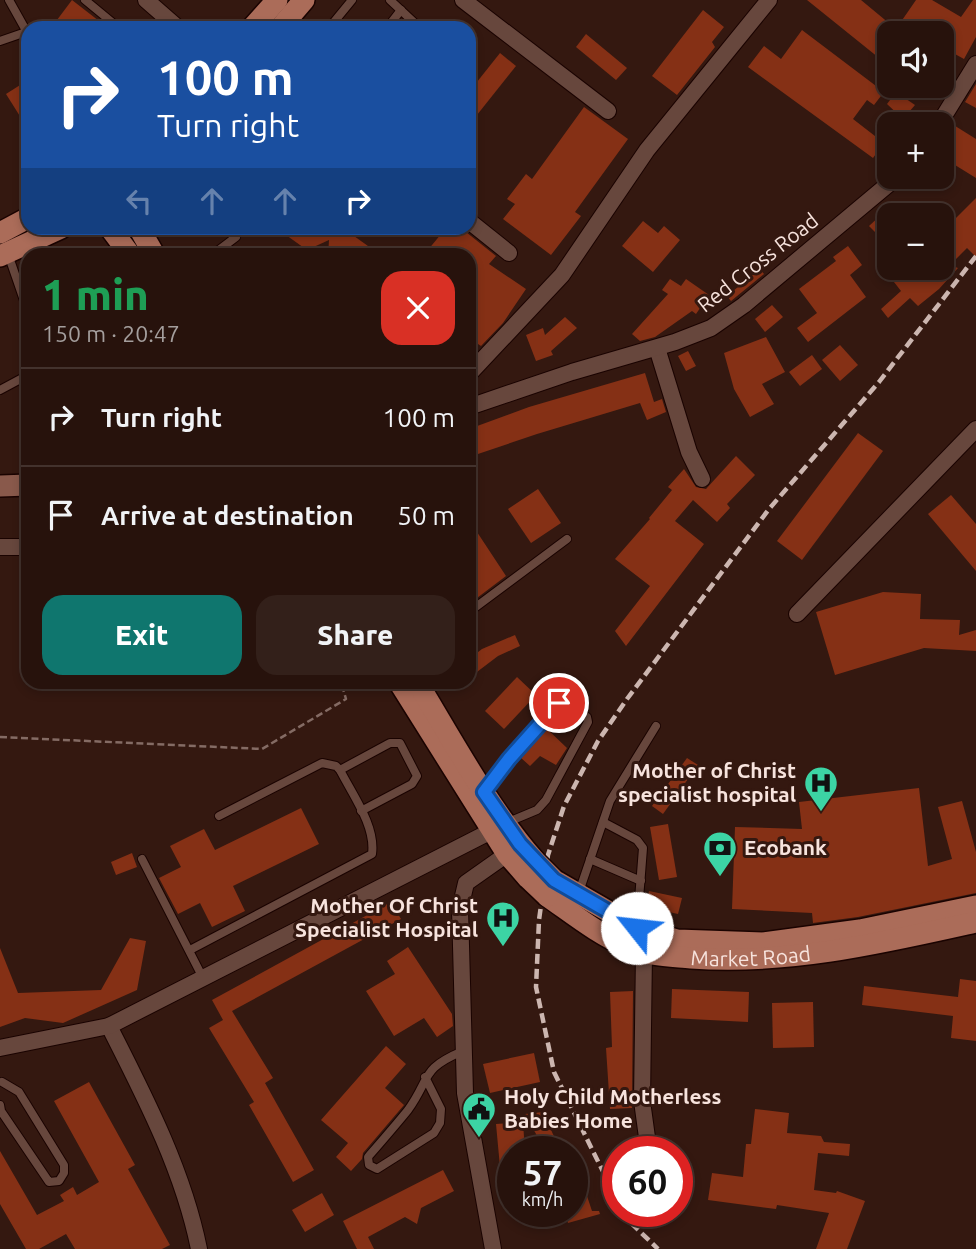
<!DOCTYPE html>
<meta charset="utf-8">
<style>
:root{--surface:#27120c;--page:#33201a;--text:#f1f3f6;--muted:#a49e9d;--line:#43322d;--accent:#0f766e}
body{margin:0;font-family:Ubuntu,sans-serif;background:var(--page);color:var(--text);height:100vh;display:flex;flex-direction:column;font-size:26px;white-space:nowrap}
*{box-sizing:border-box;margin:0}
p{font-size:23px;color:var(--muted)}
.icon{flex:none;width:38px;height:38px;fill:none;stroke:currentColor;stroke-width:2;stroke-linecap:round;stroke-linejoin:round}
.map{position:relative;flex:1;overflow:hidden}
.drawer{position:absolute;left:21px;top:248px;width:455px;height:441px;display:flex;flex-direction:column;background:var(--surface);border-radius:21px;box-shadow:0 4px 10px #0003,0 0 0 2px var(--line)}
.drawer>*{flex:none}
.top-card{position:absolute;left:21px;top:21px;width:455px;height:214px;border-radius:21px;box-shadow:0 4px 10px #0003,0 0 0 2px var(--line);background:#1a4fa0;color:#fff;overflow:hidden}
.controls{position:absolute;left:877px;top:21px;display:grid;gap:14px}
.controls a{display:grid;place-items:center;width:77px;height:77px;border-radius:14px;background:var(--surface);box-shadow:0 4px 10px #0003,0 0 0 2px var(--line);font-size:35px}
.speed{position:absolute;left:497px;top:1136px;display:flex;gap:14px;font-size:35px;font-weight:700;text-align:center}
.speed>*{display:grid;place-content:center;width:91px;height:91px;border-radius:50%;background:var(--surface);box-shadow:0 4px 10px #0003,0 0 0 2px var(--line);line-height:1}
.speed small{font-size:18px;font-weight:400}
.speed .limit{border:10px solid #d22;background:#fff;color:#111}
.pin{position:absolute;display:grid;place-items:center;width:60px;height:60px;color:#fff;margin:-30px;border:4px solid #fff;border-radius:50%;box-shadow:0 2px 7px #0007}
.me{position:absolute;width:77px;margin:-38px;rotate:299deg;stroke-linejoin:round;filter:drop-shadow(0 0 5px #0008)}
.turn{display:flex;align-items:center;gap:24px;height:147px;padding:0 21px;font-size:32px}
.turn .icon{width:91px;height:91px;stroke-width:2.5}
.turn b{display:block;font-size:49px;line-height:60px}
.lanes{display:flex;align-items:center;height:66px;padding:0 21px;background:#0003;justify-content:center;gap:35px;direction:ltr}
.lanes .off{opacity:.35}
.round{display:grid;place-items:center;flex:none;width:74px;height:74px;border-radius:21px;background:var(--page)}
.summary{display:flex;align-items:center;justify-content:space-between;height:119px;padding:0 21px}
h1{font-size:42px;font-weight:800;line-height:52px;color:#1e9e55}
.action{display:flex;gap:14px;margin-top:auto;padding:14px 21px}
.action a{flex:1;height:80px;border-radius:21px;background:var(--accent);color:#fff;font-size:28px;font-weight:800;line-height:80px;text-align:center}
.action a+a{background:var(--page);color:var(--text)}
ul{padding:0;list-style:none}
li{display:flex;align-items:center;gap:21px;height:98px;padding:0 21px;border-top:2px solid var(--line)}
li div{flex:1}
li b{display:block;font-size:26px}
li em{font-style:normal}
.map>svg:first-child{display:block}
.building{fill:#853015}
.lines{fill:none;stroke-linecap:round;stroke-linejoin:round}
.lane-casing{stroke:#1a0300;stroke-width:10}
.street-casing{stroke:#1a0300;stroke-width:18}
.secondary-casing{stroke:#1a0300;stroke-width:24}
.primary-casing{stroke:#1a0300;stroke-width:24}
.path{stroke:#846b64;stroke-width:2.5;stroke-dasharray:7 3.5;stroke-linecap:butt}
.lane{stroke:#67473d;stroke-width:8}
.street{stroke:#67473d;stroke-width:16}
.secondary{stroke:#89594b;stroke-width:21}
.primary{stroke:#ab6c59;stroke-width:21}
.rail{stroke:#ccb6b0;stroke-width:4.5;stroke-dasharray:10 5;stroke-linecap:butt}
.primary-bridge-casing{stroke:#1a0300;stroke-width:24;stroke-linecap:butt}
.primary-bridge{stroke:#ab6c59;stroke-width:21}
.route-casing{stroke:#114b97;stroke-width:18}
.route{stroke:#1a73e8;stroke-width:12}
.labels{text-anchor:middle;stroke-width:6;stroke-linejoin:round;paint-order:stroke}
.street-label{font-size:21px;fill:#f7e3dd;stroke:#341810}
.poi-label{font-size:21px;font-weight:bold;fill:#f7e3dd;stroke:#341810;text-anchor:end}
</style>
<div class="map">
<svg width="976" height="1249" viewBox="0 0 976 1249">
<rect width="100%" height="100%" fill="#341810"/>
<g class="building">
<polygon points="72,0 108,28 51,28"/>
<polygon points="807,0 861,0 896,29 916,0 932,0 961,17 973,0 976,0 976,37 964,59 942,47 942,33 889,33 889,66"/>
<polygon points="703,10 724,27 712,42 715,47 677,95 652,76"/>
<polygon points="802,30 884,92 874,105 867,100 853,119 884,143 873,158 748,67 764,46 781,59"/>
<polygon points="586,34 627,68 616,80 576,47"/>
<polygon points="500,53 516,66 469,125 469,92"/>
<polygon points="28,80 28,129 6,94"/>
<polygon points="976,84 976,108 965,102"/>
<polygon points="896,92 915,105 903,119 887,104"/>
<polygon points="584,107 628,139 575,212 581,216 551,255 503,219 515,204 507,199 526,174 532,179"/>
<polygon points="952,124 976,139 976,178 942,157 942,141"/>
<polygon points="976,198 976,257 967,248 950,265 958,268 939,289 918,306 910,298 888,318 881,309 901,291 887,273 893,268 942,268 942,232"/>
<polygon points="882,214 889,221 889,246 869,226"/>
<polygon points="643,221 658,233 664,226 680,240 653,272 622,246"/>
<polygon points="291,228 356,228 347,231 382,256 328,256 329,240 307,250 286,235"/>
<polygon points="446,228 461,228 496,256 489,264 526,289 503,323 481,346 469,338 469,256 423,256"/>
<polygon points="848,246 862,265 850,275 866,297 808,342 797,328 817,313 799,289 836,261 833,257"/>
<polygon points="760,269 764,274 731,301 727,296"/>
<polygon points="670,279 681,286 686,279 709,295 696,314 692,311 655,337 640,341 632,334 668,294 662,290"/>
<polygon points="772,305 783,317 765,332 755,319"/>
<polygon points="565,317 577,328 551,351 553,355 536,361 526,335 543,328 545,335"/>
<polygon points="766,337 785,372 762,384 774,404 750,417 734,389 724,353"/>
<polygon points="840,345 858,365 840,381 822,360"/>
<polygon points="688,351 696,366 686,371 678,356"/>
<polygon points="812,355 822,369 800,386 789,372"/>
<polygon points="645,373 654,402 662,399 666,412 647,420 640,403 537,434 469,457 469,429 529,407"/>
<polygon points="858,433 883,451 802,560 777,541"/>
<polygon points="736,456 755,475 727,504 730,508 717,522 693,500 675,521 704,544 626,646 615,631 650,586 615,559 650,519 649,518 672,490 668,487 684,469 696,487 706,489"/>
<polygon points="538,489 561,523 531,543 508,509"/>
<polygon points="951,495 976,524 976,571 928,514"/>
<polygon points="477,532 506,576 469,604 469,573 475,569 469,560 469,537"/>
<polygon points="883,592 921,594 920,619 960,620 959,635 976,630 976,651 924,648 835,675 816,612"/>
<polygon points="515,635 520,646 498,656 469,678 469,659 482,649"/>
<polygon points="517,677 536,695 504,729 485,711"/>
<polygon points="546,728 567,748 556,765 540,756 530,766 520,757"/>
<polygon points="687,758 698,765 663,814 652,806"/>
<polygon points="919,788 928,866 952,859 938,807 962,801 976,852 976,893 858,917 813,923 812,913 732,909 735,827 802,829 799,802"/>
<polygon points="301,808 319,844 233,886 245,911 212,927 200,903 178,914 159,878 181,867 170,846 204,829 215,850"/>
<polygon points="668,824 677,877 659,880 650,827"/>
<polygon points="132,853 137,867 116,875 111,862"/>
<polygon points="649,891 682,898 678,914 646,907"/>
<polygon points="391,902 401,919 232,1011 273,1078 265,1083 314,1170 293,1182 249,1105 254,1102 209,1028 223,1020 212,1000"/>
<polygon points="130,938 146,941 137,990 63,1023 25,1018 0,1027 0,948 18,993 101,990"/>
<polygon points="408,947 452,1014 453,1026 437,1037 424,1018 394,1036 366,991 395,974 387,961"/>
<polygon points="960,979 976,981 976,1041 951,1038 953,1016 862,1005 864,986 958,997"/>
<polygon points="672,989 749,992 748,1022 671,1018"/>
<polygon points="633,991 632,1108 610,1109 606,1048 612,1047 610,992"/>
<polygon points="813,1002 814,1047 773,1048 772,1003"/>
<polygon points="386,1046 406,1064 385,1088 404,1105 363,1153 362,1159 351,1171 336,1157 348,1143 321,1120"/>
<polygon points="534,1053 540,1082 490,1093 483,1064"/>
<polygon points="89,1082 135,1165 128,1169 170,1245 162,1249 75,1249 66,1234 39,1249 26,1249 0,1204 0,1151 37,1215 64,1201 60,1195 73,1187 77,1195 99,1182 54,1101"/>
<polygon points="755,1109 789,1113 787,1133 821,1136 824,1142 850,1144 849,1156 818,1153 814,1190 836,1193 837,1191 865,1201 847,1249 816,1249 829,1213 777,1205 776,1209 708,1200 712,1173 743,1177 746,1144 751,1144"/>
<polygon points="543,1112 561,1152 546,1152 525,1114"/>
<polygon points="523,1122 525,1152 513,1152 513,1177 501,1178 496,1124"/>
<polygon points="443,1170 454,1191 421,1208 417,1224 405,1217 368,1237 374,1249 357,1249 343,1221"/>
<polygon points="582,1181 592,1211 599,1211 600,1214 568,1223 565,1211 572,1211 572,1184"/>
<polygon points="322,1193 334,1215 305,1232 292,1210"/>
</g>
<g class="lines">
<g class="lane-casing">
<g id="lane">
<polyline points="9,0 28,34"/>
<polyline points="85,0 119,28"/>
<polyline points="390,0 420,28"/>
<polyline points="329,28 352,0"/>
<polyline points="387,28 401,10"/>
<polyline points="0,41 26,32"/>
<polyline points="8,254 28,312"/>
<polyline points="211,256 236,237"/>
<polyline points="0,390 28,375"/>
<polyline points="469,612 567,539"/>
<polyline points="340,770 390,743 400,743 417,776 412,784 361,811"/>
<polyline points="485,791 509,759 559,703 563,700 587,717 588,722 546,800 537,810 506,823"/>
<polyline points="603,822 637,840 643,848 637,925"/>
<polyline points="142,859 203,978"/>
<polyline points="590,859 641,881"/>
<polyline points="579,892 610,801 656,726"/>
<path d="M190,950l182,-96c4,-28 -20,-60 -32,-84l-4,-4 -14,-3 -103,53"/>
<path d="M425,1077l16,32 -1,14 -6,10 -57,36 -8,-4 -1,-8c13,-15 27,-31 40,-47 23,-32 12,-41 55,-59"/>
<polyline points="0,1105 1,1111 49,1182 59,1181 64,1173 64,1165 19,1092 2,1082"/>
</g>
</g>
<g class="street-casing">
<g id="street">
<polyline points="146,0 178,28"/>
<polyline points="463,0 608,111"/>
<polyline points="939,124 976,64"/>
<polyline points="469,221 509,253"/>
<polyline points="657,348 689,452 702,479"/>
<polyline points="469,374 562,275 647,150 769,0"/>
<polyline points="469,407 572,372 675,342 711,328 744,305 897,177"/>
<polyline points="0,547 28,547"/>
<polyline points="797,614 976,429"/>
<polyline points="644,953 642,1101 649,1152"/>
<path d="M109,1026c36,71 74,144 90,223"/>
<polyline points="0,1048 109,1026 501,826"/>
<polyline points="493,1249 465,1093 460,909 466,883 507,854"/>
</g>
</g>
<g class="secondary-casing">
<polyline id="secondary" points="0,486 28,485"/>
</g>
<g class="primary-casing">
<g id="primary">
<polyline points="252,28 277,0"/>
<polyline points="280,28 304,0"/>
<polyline points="110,228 131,256"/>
<polyline points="139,228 155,256"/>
<polyline points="0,233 28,218"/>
<polyline points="0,256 61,228"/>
<polyline points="399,682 507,854 528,878"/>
<path d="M417,682c37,61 71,125 118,179"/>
<polyline points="554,880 637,928 677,940 763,943 860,930 976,906"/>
<path id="s1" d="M547,896c26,18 52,39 81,51 20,9 42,9 63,11 97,7 191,-15 285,-36"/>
</g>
</g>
<polyline class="path" points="0,737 262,749 346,699 341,682"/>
<use href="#lane" class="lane"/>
<use href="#street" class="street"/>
<use href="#secondary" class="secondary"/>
<use href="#primary" class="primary"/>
<g class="rail">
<polyline points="618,1202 554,1072 536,987 539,920 548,855 564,806 598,741 627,699 769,509 879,382 976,256"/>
<polyline points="622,1211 626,1218 658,1249"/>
</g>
<g class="primary-bridge-casing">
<g id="primary-bridge">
<polyline points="535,861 554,880"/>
<polyline points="528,878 547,896"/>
</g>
</g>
<use href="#primary-bridge" class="primary-bridge"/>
</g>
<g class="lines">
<g class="route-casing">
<polyline id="route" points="559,703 509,759 484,792 520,844 554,880 637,928"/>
</g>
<use href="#route" class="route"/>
</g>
<defs>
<g id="hospital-pin" transform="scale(1.75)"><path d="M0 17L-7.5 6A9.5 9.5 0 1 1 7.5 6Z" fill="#3cd4a4" stroke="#341810"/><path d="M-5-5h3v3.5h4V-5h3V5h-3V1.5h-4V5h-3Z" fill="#111"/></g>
<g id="bank-pin" transform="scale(1.75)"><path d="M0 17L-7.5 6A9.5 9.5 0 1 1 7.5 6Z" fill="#3cd4a4" stroke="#341810"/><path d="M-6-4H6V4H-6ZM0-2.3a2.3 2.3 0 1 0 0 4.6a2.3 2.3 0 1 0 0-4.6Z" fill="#111"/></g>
<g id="civic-pin" transform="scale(1.75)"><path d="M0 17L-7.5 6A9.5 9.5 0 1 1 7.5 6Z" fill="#3cd4a4" stroke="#341810"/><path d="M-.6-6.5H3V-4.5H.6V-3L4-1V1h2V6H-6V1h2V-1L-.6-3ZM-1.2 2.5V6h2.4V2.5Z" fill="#111"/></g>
</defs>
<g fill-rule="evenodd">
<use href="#hospital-pin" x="821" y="783"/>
<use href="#bank-pin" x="720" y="848"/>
<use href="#hospital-pin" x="503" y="918"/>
<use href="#civic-pin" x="479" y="1109"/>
</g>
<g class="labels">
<g class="street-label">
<text transform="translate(758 263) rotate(-38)" y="7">Red Cross Road</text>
<text dy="7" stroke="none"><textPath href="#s1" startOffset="220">Market Road</textPath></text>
</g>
<g class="poi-label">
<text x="796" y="778">Mother of Christ<tspan x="796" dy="24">specialist hospital</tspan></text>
<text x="744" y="855" text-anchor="start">Ecobank</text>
<text x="478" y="913">Mother Of Christ<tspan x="478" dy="24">Specialist Hospital</tspan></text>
<text x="504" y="1104" text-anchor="start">Holy Child Motherless<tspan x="504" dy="24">Babies Home</tspan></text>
</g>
</g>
</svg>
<div class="controls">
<a><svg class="icon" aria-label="sound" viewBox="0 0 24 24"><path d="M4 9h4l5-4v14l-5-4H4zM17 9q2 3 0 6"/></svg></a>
<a>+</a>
<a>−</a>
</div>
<div class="speed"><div>57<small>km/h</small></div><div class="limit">60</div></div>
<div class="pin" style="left:559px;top:703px;background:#d93025"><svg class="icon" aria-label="arrive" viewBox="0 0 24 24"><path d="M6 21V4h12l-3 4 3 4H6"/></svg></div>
<svg class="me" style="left:637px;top:928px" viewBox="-20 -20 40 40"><circle r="19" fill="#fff"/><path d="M0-13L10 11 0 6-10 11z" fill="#1a73e8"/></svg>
<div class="top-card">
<div class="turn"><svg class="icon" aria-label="right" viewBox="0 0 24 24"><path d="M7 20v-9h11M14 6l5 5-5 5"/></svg><div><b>100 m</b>Turn right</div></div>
<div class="lanes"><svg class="icon off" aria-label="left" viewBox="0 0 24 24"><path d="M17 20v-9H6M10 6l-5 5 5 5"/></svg><svg class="icon off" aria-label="ahead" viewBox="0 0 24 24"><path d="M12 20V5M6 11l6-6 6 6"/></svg><svg class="icon off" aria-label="ahead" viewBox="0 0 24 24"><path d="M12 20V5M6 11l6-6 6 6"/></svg><svg class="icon" aria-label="right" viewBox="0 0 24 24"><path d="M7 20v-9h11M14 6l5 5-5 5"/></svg></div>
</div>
<section class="drawer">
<div class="summary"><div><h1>1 min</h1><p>150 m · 20:47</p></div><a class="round" style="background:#d93025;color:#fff"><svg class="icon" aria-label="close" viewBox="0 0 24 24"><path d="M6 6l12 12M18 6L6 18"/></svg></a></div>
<ul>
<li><svg class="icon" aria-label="right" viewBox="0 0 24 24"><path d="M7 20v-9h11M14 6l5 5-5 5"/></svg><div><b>Turn right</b></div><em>100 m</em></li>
<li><svg class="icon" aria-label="arrive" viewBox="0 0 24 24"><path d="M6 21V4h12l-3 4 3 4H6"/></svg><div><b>Arrive at destination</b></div><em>50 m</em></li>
</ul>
<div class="action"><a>Exit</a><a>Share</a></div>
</section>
</div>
